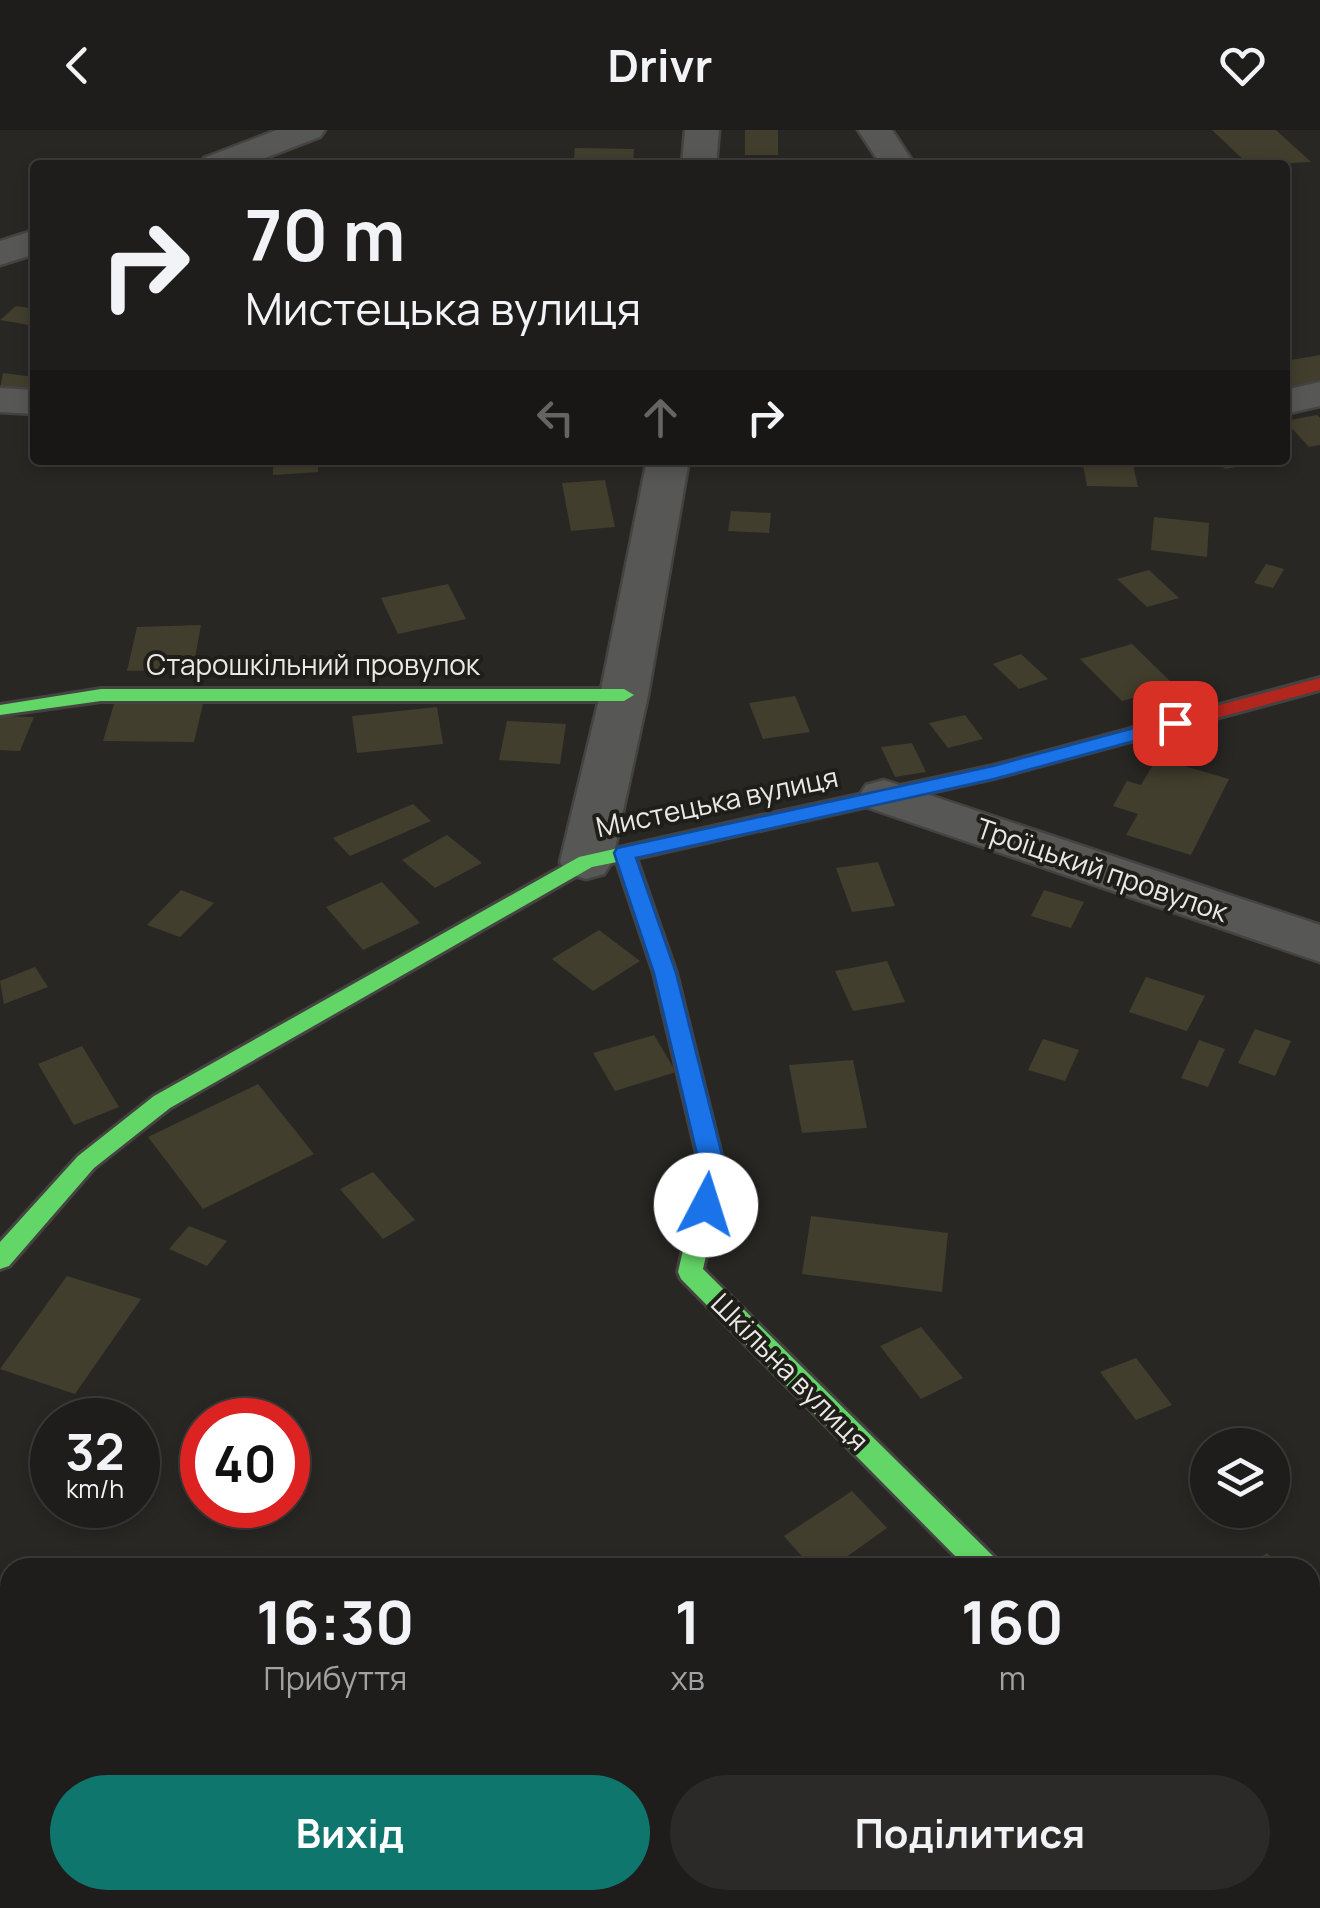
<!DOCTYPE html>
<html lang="uk">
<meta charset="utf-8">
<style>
:root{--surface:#1e1d1b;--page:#2b2a28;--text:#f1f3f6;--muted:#a1a2a3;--line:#3c3b3a;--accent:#0f766e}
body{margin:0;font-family:Manrope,sans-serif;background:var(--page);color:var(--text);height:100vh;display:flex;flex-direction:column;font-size:38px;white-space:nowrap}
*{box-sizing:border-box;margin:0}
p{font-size:32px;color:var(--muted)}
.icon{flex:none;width:55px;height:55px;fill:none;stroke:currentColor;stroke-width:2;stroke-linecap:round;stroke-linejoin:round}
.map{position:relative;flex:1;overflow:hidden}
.panel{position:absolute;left:0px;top:1428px;width:1320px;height:352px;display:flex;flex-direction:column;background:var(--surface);border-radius:30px 30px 0 0;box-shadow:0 5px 15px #0003,0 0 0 2px var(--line)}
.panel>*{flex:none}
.guide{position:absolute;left:30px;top:30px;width:1260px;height:305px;border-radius:10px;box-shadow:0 5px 15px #0003,0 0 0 2px var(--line);background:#1e1d1b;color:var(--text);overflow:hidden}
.controls{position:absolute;left:1190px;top:1298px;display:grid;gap:20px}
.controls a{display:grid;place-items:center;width:100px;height:100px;border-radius:50%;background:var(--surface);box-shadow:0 5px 15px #0003,0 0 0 2px var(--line);font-size:50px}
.speed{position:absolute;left:30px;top:1268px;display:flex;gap:20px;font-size:50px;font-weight:700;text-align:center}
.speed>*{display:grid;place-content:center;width:130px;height:130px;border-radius:50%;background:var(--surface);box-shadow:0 5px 15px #0003,0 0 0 2px var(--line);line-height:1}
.speed small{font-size:25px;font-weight:400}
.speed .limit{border:15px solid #d22;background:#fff;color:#111}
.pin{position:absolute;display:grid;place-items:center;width:85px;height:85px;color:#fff;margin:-42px;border-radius:20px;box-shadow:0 5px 15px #0006}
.me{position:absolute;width:110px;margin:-55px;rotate:5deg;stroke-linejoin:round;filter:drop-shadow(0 0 8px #0008)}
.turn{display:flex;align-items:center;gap:35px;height:210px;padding:0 50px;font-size:45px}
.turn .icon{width:130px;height:130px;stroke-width:2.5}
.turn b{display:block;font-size:70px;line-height:85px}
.lanes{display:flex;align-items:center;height:95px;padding:0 50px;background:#0003;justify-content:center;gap:50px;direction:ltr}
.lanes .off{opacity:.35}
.eta{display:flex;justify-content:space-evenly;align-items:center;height:170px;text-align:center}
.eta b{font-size:60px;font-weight:700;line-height:70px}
.action{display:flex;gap:20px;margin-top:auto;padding:20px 50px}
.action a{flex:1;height:115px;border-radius:60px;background:var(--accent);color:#fff;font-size:40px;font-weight:700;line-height:115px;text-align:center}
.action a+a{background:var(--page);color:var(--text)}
header{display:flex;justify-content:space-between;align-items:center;height:130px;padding:0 50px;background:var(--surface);font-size:45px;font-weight:700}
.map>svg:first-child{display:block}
.building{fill:#423e2d}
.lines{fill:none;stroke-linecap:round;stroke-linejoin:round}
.street-casing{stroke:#444341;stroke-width:5}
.fast-casing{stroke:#444341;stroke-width:6}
.jam-casing{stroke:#444341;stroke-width:6}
.street{fill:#575755;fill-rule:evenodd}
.fast{fill:#63d668;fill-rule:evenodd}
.jam{fill:#b3261e;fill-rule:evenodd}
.route{fill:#1a73e8;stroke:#114b97;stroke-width:2.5}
.labels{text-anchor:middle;stroke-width:8;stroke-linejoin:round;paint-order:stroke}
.street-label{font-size:28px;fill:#eae9e5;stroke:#201e19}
</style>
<header><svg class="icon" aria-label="back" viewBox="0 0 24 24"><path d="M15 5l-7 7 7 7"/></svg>Drivr<svg class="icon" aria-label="heart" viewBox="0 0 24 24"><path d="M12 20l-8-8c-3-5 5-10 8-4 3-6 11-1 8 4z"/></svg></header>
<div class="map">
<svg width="1320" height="1778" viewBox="0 0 1320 1778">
<rect width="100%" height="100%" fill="#282724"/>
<g class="building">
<rect x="745" y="0" width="33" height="25"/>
<polygon points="1212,0 1276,0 1311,32 1249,35"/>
<polygon points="575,18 634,19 633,35 573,35"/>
<polygon points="16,176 35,179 35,196 0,190"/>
<polygon points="1320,225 1320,252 1285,259 1285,231"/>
<polygon points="3,243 35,247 35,263 0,259"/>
<polygon points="1317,285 1320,288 1320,315 1309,317 1285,291"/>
<polygon points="273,330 318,330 318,342 273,345"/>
<polygon points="366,330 419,330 419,336 365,337"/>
<polygon points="1082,330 1132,330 1138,357 1087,356"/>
<polygon points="1216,330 1263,330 1263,332 1225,339"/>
<polygon points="605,350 615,397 571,401 562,353"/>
<polygon points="731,381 771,383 769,403 728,401"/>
<polygon points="1154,387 1209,393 1207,427 1151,420"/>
<polygon points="1266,434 1284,439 1273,458 1254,453"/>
<polygon points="1149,440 1179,468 1147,477 1117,449"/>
<polygon points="448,454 466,489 398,504 381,468"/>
<polygon points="201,495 193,539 127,541 137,497"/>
<polygon points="1132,514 1175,556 1122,571 1080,529"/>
<polygon points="1021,524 1048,549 1019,559 993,534"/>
<polygon points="795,566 810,602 763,609 749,573"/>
<polygon points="114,574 203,574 194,612 103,611"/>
<polygon points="437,577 443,614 357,623 352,586"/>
<polygon points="965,585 983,609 948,618 929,593"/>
<polygon points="0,586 34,587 20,621 0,620"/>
<polygon points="507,591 566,594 560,634 499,630"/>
<polygon points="912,613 926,642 895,647 881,617"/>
<polygon points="1157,628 1229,649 1191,725 1126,705 1138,684 1113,676 1127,651 1141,655"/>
<polygon points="413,674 431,691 350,726 333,708"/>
<polygon points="447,705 482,733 435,758 402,730"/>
<polygon points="878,732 895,776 852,782 836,738"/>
<polygon points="382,752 420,793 363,820 326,777"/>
<polygon points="181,760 214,773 180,807 147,795"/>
<polygon points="1044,760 1084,772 1071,798 1031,786"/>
<polygon points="599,800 640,831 593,861 552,829"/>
<polygon points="887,831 905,872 853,881 835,841"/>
<polygon points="35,837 48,857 4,874 0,851"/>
<polygon points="1146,847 1205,866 1187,901 1129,882"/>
<polygon points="1255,899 1291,911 1275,946 1238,933"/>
<polygon points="654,905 676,942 615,961 593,923"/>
<polygon points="1043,909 1079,920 1065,951 1028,940"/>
<polygon points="1199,910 1225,919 1208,957 1181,948"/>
<polygon points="82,916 119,977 74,995 38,934"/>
<polygon points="853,930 867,998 802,1003 789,935"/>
<polygon points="258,954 314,1024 203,1079 148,1007"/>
<polygon points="373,1042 415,1090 383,1109 340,1059"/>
<polygon points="811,1086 948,1103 942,1162 802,1144"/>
<polygon points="189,1096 227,1111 207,1136 169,1119"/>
<polygon points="67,1146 141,1169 75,1264 0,1239"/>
<polygon points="921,1197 963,1248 921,1269 880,1216"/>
<polygon points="1136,1228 1172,1275 1136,1290 1100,1242"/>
<polygon points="852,1361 887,1398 831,1438 812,1438 784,1406"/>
<polygon points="1267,1423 1281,1438 1245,1438"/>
<polygon points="1310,1467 1320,1477 1320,1498 1310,1505"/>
<polygon points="173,1770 266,1770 252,1778 177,1778"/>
<polygon points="1064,1770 1085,1770 1093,1778 1055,1778"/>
</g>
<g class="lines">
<g class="street-casing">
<g id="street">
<polygon points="277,0 325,0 320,7 247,35 199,35 204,28"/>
<polygon points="685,0 719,0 716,35 682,35"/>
<polygon points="858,0 892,0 915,35 881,35"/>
<polygon points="35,100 35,124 0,135 0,111"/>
<polygon points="1320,252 1320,276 1285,284 1285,260"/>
<polygon points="0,258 35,260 35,284 0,282"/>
<polygon points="647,330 689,330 648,565 612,732 604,744 586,749 568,744 560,732 600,565"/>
<polygon points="884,650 1320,795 1320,832 866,677 859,666 866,655"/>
<polygon points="1310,1724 1320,1728 1320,1778 1279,1778 1276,1770 1310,1770"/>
</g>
</g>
<g class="fast-casing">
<g id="fast">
<polygon points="101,559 624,559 634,565 624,571 101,571 0,585 0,575"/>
<polygon points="761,686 768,688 771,693 768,698 636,728 676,843 725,1041 703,1139 996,1429 1000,1438 967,1438 681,1149 678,1142 701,1041 654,843 617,732 592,737 170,978 94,1038 9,1136 0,1139 0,1112 78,1026 154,966 579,727"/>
</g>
</g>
<g class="jam-casing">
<polygon id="jam" points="1320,548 1320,560 994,648 761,700 751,693 761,686 993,636"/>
</g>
<use href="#street" class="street"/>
<use href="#fast" class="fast"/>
<use href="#jam" class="jam"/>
</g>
<polygon class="route" points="1175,587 1182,589 1182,598 994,649 636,728 676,843 726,1041 714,1081 697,1081 693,1075 701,1041 654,843 614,723 617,718 993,636"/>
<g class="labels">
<g class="street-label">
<text x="313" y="545">Старошкільний провулок</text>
<text transform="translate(717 672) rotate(-12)" y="10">Мистецька вулиця</text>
<text transform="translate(1102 740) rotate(19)" y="10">Троїцький провулок</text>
<text transform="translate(790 1242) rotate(45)" y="10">Шкільна вулиця</text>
</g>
</g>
</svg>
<div class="controls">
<a><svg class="icon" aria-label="layers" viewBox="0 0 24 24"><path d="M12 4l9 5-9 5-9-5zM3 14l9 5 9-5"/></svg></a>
</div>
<div class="speed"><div>32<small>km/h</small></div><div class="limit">40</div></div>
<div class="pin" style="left:1175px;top:593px;background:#d93025"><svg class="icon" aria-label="arrive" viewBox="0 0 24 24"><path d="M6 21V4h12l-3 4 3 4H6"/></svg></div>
<svg class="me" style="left:706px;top:1075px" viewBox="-20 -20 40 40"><circle r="19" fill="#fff"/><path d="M0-13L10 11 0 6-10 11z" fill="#1a73e8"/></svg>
<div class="guide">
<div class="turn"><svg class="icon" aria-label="right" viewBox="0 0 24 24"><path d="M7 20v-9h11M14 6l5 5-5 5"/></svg><div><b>70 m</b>Мистецька вулиця</div></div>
<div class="lanes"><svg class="icon off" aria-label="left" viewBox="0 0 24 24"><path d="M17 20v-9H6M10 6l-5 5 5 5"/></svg><svg class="icon off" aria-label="ahead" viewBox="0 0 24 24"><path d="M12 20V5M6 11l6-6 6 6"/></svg><svg class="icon" aria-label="right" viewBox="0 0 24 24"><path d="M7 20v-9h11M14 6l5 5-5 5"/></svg></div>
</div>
<section class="panel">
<div class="eta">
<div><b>16:30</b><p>Прибуття</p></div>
<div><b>1</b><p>хв</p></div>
<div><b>160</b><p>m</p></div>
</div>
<div class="action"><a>Вихід</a><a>Поділитися</a></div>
</section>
</div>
